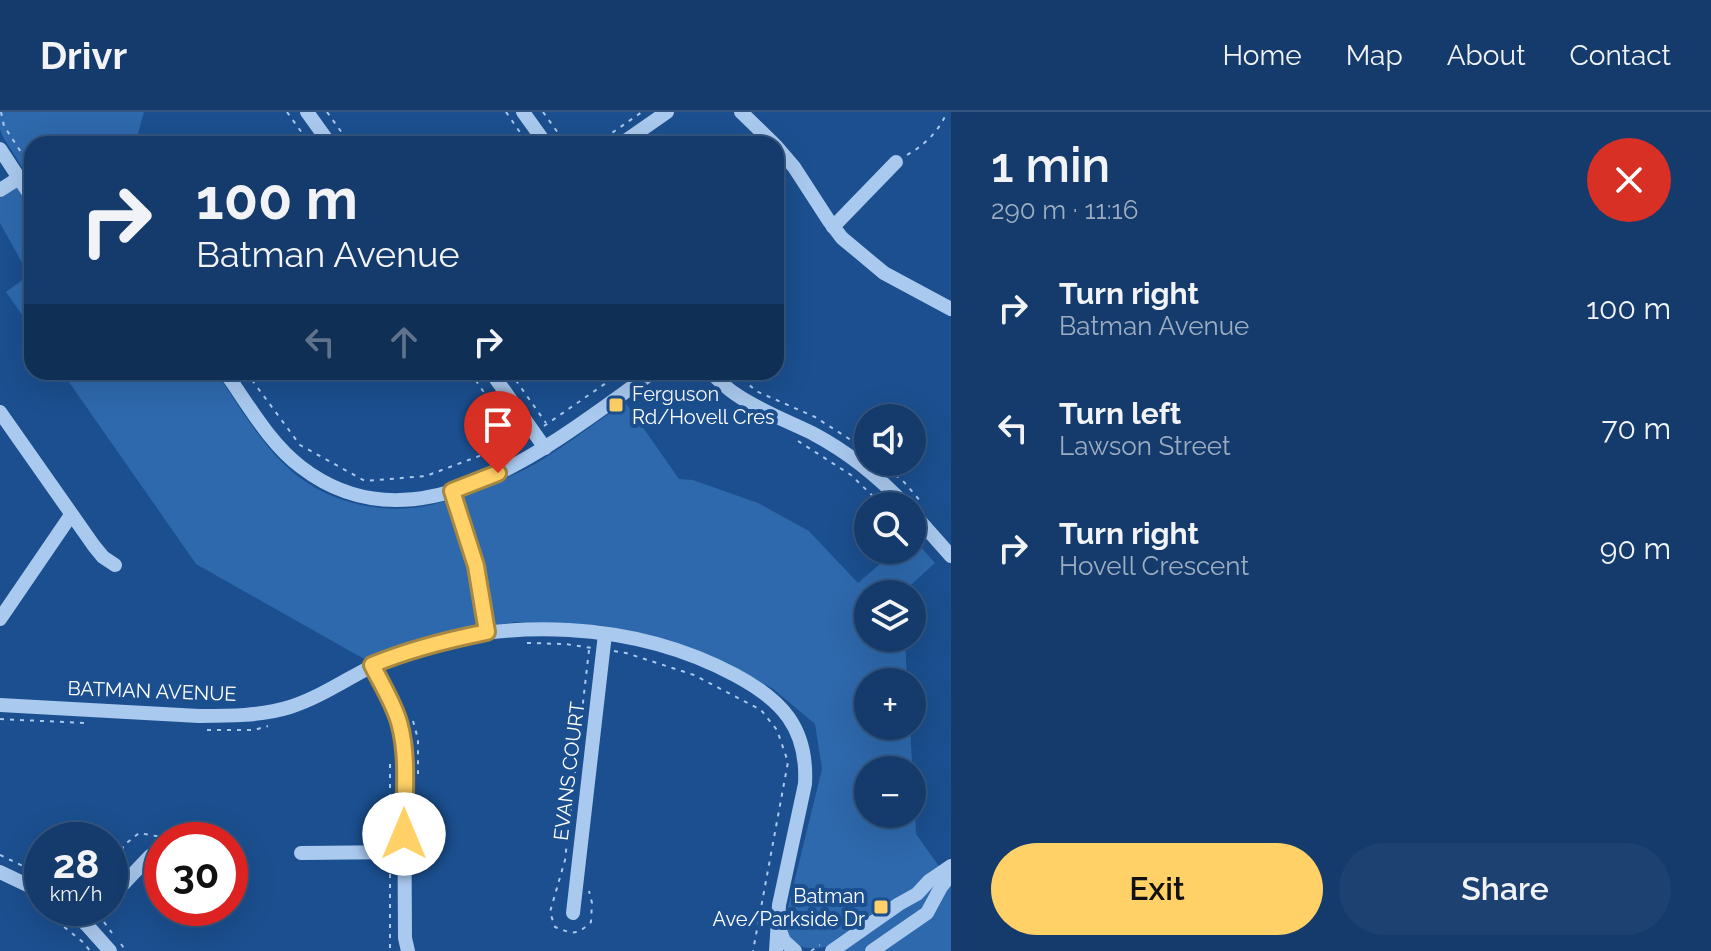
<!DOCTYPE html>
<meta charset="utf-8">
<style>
:root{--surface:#143b6b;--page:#1d4271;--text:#f1f3f6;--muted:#9dadc1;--line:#33557e;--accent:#ffd166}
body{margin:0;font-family:Raleway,sans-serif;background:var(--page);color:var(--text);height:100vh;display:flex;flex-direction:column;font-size:30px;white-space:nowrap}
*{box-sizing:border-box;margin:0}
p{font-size:26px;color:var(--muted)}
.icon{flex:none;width:44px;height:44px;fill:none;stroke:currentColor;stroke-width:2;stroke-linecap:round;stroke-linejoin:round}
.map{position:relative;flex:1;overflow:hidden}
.panel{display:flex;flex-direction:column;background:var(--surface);width:760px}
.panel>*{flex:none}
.guide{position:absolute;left:24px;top:24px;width:760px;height:244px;border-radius:24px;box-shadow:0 8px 32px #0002,0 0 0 2px var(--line);background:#143b6b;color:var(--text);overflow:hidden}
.tools{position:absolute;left:854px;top:292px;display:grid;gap:16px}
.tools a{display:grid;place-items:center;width:72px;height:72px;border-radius:50%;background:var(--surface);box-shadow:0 8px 32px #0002,0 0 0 2px var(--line);font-size:40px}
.speed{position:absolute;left:24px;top:710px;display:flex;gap:16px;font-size:40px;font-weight:700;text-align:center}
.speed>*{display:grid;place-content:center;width:104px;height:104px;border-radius:50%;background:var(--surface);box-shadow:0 8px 32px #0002,0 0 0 2px var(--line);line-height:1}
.speed small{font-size:20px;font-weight:400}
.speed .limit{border:12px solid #d22;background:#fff;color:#111}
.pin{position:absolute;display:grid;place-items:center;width:68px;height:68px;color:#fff;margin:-82px -34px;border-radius:50% 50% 50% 0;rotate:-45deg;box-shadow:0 0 8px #0007}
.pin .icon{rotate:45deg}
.me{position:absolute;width:88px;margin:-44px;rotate:0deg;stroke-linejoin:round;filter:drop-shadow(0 0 6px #0008)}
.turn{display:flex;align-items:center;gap:28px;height:168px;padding:0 40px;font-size:36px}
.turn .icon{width:104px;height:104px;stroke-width:2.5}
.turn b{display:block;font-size:56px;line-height:68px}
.lanes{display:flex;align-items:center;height:76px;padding:0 40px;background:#0003;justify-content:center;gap:40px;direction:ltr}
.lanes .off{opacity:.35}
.round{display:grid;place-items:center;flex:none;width:84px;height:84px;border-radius:42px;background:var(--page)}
.head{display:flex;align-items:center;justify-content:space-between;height:136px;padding:0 40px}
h1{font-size:48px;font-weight:600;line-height:60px}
.primary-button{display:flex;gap:16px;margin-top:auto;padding:16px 40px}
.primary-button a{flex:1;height:92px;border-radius:48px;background:var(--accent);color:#111;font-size:32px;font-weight:600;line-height:92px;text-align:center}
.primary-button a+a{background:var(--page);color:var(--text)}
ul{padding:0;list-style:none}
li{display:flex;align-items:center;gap:24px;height:120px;padding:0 40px}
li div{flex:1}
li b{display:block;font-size:30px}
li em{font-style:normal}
header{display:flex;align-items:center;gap:48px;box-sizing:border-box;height:112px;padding:0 40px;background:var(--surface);border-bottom:2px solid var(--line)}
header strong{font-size:38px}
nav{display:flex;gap:44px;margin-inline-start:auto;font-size:28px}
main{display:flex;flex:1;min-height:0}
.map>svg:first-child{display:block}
.green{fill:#2e69ad;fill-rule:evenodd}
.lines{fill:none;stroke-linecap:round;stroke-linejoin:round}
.path{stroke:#a9c9ee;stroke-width:2;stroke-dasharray:4 6;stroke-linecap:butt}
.minor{stroke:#a9c9ee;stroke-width:14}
.route-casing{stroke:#a68842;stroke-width:20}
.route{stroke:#ffd166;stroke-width:14}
.poi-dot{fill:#ffd166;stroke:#1b4f8f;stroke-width:3}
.labels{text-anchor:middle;stroke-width:8;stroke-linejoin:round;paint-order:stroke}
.poi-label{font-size:20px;fill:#fff;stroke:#1b4f8f;text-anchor:start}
.street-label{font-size:20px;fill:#fff;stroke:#1b4f8f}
</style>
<header>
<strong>Drivr</strong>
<nav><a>Home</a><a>Map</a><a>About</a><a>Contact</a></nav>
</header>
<main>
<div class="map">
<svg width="951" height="839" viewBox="0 0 951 839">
<rect width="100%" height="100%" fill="#1b4f8f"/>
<g class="green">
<polygon points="0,0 144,0 135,32 32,32 32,217 6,180 29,163 0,111 0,86 29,66 3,25 0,17"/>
<path d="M62,260h154c21,31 42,67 69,93 37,36 91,50 141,41 16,-3 32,-10 47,-16 23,-8 46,-16 67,-29 29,-18 57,-39 85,-59l54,77 14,1 65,23 51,28 49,52 38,-33h16v-13l23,26 -34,31h-33v44h37l2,44h-39v44h42l6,108 35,49v68h-122l-3,-4c-24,4 -42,-1 -41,-27l37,-151 -7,-45 -43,-36 -90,-42 -83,-21 -84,-3 -91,16 -60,21 -168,-95zM868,658h44v44h-44z"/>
</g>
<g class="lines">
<g class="path">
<polyline points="1,0 4,14 32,57"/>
<polyline points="287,0 310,32"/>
<polyline points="327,0 350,32"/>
<polyline points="506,0 528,32"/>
<polyline points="543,0 566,32"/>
<polyline points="596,32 642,0"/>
<path d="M907,43c18,-10 32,-24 40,-43"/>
<polyline points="246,260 300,333 365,369 426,364 522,328"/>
<polyline points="470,260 518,330"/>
<polyline points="510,260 546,311"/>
<polyline points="735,260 756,279 815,305 868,339"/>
<polyline points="544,314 622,260"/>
<polyline points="798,329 851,363 883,394"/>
<polyline points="880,350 904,370 922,391"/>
<polyline points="912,423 926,436"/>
<polyline points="527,531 565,532 592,536"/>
<path d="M589,538l-24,210 -15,52 5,15c18,7 21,9 36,-5l1,-19 -3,-12"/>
<polyline points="614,539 626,541 694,563 761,598 777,618 788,650 753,839"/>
<polyline points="0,607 85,611"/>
<polyline points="413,609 418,627 418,662"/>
<polyline points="207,618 254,618 268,614"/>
<polyline points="390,726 390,652"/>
<polyline points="0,743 42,763"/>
<polyline points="390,752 390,839"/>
<polyline points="110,764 122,750 123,734 139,721 167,726 168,728"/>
<polyline points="149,766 157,764 162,760"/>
<polyline points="33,790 84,831 90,839"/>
<polyline points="104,810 112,821"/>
<polyline points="121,832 126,839"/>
<polyline points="811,839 820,833"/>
</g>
<g class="minor">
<polyline points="307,0 330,32"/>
<polyline points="523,0 546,32"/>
<polyline points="741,0 774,32"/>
<polyline points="621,32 667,0"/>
<polyline points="776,34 794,55 829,109 842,126 884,161 951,197"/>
<polyline points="0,37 32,86"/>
<polyline points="0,78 19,66"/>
<polyline points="833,115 896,50"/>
<path d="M225,260c23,32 44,71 76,95 118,91 256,-27 352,-95"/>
<polyline points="491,260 545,336"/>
<path d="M710,260c8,7 15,15 24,21 24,17 51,27 78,40 34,18 68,45 94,73"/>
<polyline points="0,300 94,434 103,445 115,453"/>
<polyline points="452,379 476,454 487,520"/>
<polyline points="912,400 951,444"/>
<polyline points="0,507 71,403"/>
<polyline points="372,553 399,609 402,627 404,654 405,826 408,839"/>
<path d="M0,593l199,11c30,0 62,0 91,-9 38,-12 71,-39 109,-53 106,-38 235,-33 336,21 47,25 73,53 70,109l-26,121 -3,46"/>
<polyline points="301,741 404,740"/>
<polyline points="0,760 42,780"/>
<polyline points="110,786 150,744"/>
<polyline points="66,796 86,812 110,839"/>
<polyline points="573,801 605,522"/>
<polyline points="86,812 101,796"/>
<polyline points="779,816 784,829 795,839"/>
<polyline points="832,839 899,792 917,782 929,769 951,754"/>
<polyline points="872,839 927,801 941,775 951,762"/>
</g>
</g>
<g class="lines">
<g class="route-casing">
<path id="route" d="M404,722c0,-36 5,-77 -5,-112 -6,-20 -18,-39 -27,-57 38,-16 75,-25 115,-33l-11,-66 -24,-75 46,-18"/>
</g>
<use href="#route" class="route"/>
</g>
<g class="poi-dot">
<rect x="608" y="285" width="16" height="16" rx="4"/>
<rect x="873" y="787" width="16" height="16" rx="4"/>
</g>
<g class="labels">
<g class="poi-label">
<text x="632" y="289">Ferguson<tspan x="632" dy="23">Rd/Hovell Cres</tspan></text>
<text x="865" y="791" text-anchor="end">Batman<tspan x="865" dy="23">Ave/Parkside Dr</tspan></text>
</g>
<g class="street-label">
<text transform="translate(152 579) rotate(2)" y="7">BATMAN AVENUE</text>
<text transform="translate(569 659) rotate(-83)" y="7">EVANS COURT</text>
</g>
</g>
</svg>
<div class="tools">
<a><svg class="icon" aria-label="sound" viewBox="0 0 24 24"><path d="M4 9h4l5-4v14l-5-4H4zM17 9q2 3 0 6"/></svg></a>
<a><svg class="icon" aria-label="search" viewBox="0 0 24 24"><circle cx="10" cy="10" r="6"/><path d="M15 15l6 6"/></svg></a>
<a><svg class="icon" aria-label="layers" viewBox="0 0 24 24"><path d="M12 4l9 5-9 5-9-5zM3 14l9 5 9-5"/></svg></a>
<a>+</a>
<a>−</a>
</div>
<div class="speed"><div>28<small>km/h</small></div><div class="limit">30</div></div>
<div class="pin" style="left:498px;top:361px;background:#d93025"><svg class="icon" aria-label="arrive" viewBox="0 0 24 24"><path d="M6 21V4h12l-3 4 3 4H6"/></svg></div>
<svg class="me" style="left:404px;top:722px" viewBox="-20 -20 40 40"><circle r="19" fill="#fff"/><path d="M0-13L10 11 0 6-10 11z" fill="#ffd166"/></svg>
<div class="guide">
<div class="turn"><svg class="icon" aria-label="right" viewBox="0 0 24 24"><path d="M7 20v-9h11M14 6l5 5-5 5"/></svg><div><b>100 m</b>Batman Avenue</div></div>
<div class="lanes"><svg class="icon off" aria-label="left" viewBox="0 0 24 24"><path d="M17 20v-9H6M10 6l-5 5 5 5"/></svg><svg class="icon off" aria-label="ahead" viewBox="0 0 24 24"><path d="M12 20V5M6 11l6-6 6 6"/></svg><svg class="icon" aria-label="right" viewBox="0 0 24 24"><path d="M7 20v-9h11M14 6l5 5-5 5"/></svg></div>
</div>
</div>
<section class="panel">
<div class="head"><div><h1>1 min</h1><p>290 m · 11:16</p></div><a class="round" style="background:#d93025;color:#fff"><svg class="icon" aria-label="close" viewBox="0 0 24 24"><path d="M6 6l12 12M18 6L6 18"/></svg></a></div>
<ul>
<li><svg class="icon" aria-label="right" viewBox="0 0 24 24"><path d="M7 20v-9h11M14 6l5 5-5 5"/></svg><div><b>Turn right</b><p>Batman Avenue</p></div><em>100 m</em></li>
<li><svg class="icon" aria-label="left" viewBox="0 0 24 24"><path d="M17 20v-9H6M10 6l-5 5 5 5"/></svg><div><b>Turn left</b><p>Lawson Street</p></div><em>70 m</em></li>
<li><svg class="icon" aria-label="right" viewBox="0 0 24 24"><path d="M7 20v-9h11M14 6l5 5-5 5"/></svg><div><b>Turn right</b><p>Hovell Crescent</p></div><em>90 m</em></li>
</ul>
<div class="primary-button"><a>Exit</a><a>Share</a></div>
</section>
</main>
